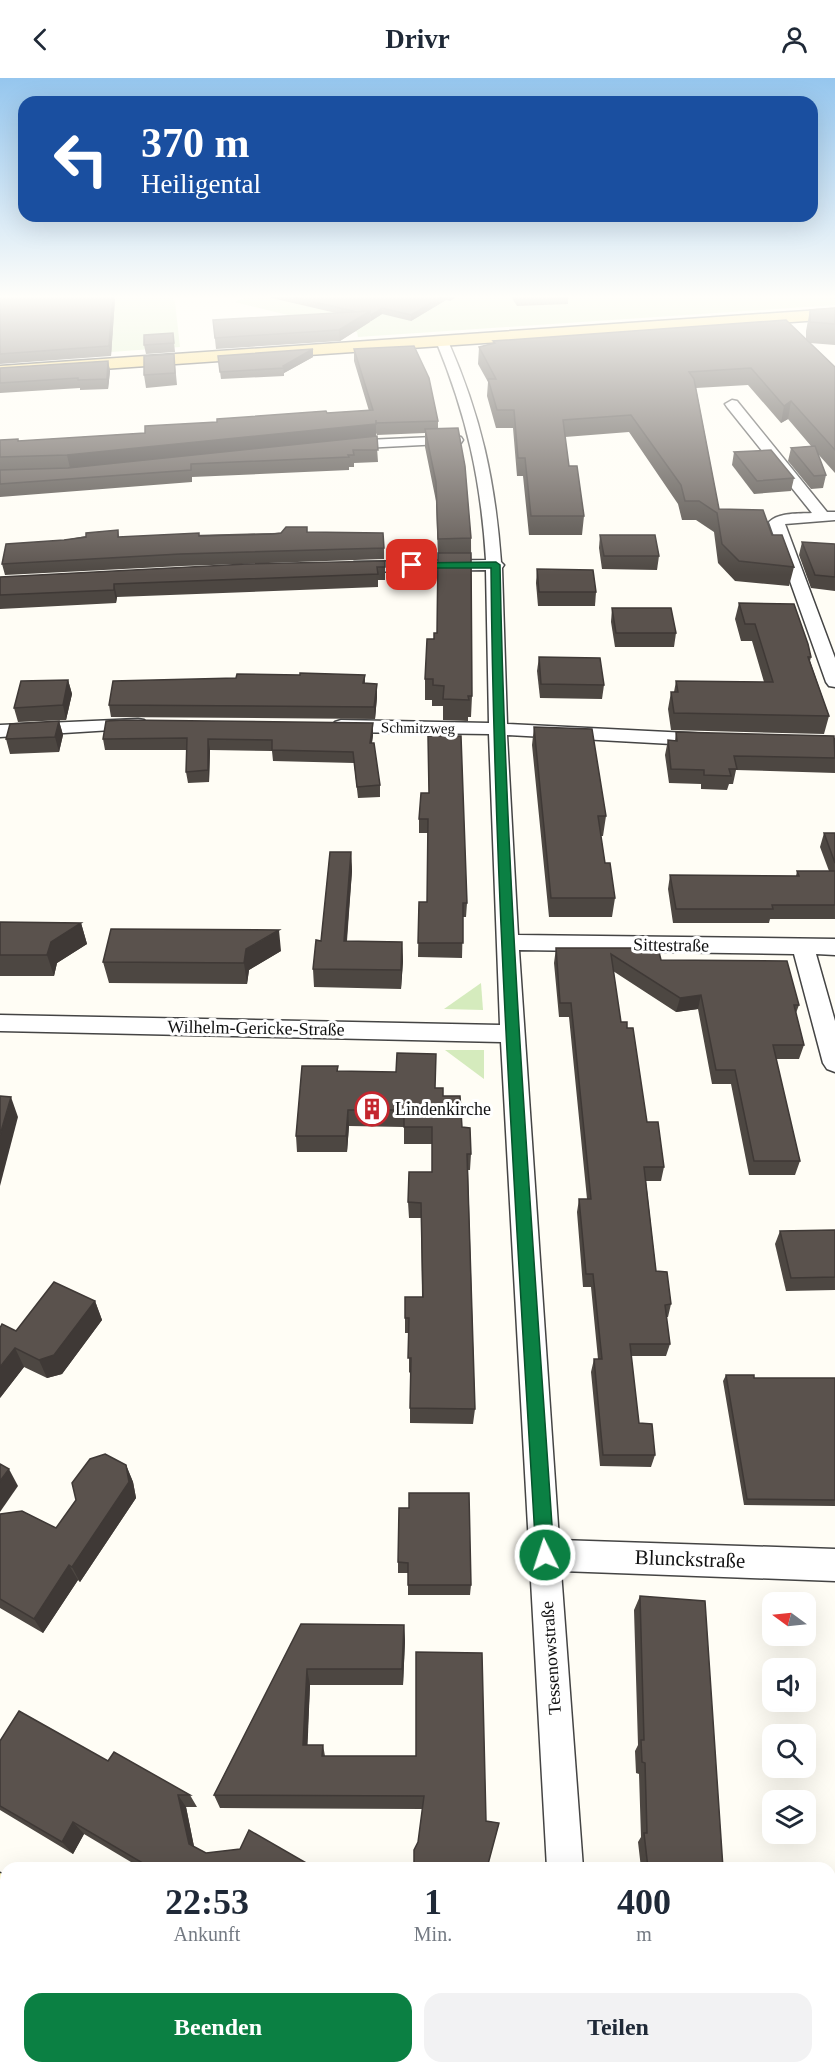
<!DOCTYPE html>
<html lang="de">
<meta charset="utf-8">
<style>
:root{--surface:#fff;--page:#f2f2f3;--text:#1f2937;--muted:#747a83;--accent:#0b8043}
body{margin:0;font-family:Georgia,serif;background:var(--page);color:var(--text);height:100vh;display:flex;flex-direction:column;font-size:22px;white-space:nowrap}
*{box-sizing:border-box;margin:0}
p{font-size:20px;color:var(--muted)}
.icon{flex:none;width:33px;height:33px;fill:none;stroke:currentColor;stroke-width:2;stroke-linecap:round;stroke-linejoin:round}
.map{position:relative;flex:1;overflow:hidden}
.drawer{position:absolute;left:0px;top:1784px;width:836px;height:212px;display:flex;flex-direction:column;background:var(--surface);border-radius:18px 18px 0 0;box-shadow:0 6px 24px #0002}
.drawer>*{flex:none}
.banner{position:absolute;left:18px;top:18px;width:800px;height:126px;border-radius:18px;box-shadow:0 6px 24px #0002;background:#1a4fa0;color:#fff;overflow:hidden}
.needle{width:39px;rotate:285deg}
.tools{position:absolute;left:762px;top:1514px;display:grid;gap:12px}
.tools a{display:grid;place-items:center;width:54px;height:54px;border-radius:12px;background:var(--surface);box-shadow:0 6px 24px #0002;font-size:30px}
.pin{position:absolute;display:grid;place-items:center;width:51px;height:51px;color:#fff;margin:-26px;border-radius:12px;box-shadow:0 3px 9px #0006}
.me{position:absolute;width:66px;margin:-33px;rotate:356deg;stroke-linejoin:round;filter:drop-shadow(0 0 4px #0008)}
.turn{display:flex;align-items:center;gap:21px;height:126px;padding:0 24px;font-size:27px}
.turn .icon{width:78px;height:78px;stroke-width:2.5}
.turn b{display:block;font-size:42px;line-height:51px}
.eta{display:flex;justify-content:space-evenly;align-items:center;height:102px;text-align:center}
.eta b{font-size:36px;font-weight:600;line-height:42px}
.button{display:flex;gap:12px;margin-top:auto;padding:12px 24px}
.button a{flex:1;height:69px;border-radius:18px;background:var(--accent);color:#fff;font-size:24px;font-weight:600;line-height:69px;text-align:center}
.button a+a{background:var(--page);color:var(--text)}
header{display:flex;justify-content:space-between;align-items:center;height:78px;padding:0 24px;background:var(--surface);font-size:27px;font-weight:600}
.map>svg:first-child{display:block}
.green{fill:#d5ebbd}
.lines{fill:none;stroke-linecap:round;stroke-linejoin:round}
.minor-casing{stroke:#444;stroke-width:3}
.secondary-casing{stroke:#333;stroke-width:3}
.primary-casing{stroke:#222;stroke-width:3}
.minor{fill:#fff;fill-rule:evenodd}
.secondary{fill:#fff6b0;fill-rule:evenodd}
.primary{fill:#f9d66b;fill-rule:evenodd}
.wall{fill:#4d4742}
.shaded-wall{fill:#3f3936}
.building{fill:#5a524d;stroke:#3f3936;stroke-width:1.5}
.route{fill:#0b8043;stroke:#07532c;stroke-width:1.5}
.labels{text-anchor:middle;stroke-width:6;stroke-linejoin:round;paint-order:stroke}
.far-street-label{font-size:15px;fill:#111;stroke:#fff}
.street-label{font-size:18px;fill:#111;stroke:#fff}
.poi-label{font-size:18px;fill:#111;stroke:#fff;text-anchor:start}
.near-street-label{font-size:21px;fill:#111;stroke:#fff}
</style>
<header><svg class="icon" aria-label="back" viewBox="0 0 24 24"><path d="M15 5l-7 7 7 7"/></svg>Drivr<svg class="icon" aria-label="person" viewBox="0 0 24 24"><circle cx="12" cy="8" r="4"/><path d="M4 21q1-7 8-7t8 7"/></svg></header>
<div class="map">
<svg width="835" height="1994" viewBox="0 0 835 1994">
<rect width="100%" height="100%" fill="#fffdf5"/>
<g class="green">
<polygon points="0,217 170,217 175,224 180,269 0,282"/>
<polygon points="250,217 835,217 835,227 358,259 357,254 235,224"/>
<polygon points="481,905 483,932 444,931"/>
<polygon points="445,972 484,972 484,1001"/>
<polygon points="154,1989 228,1989 236,1994 162,1994"/>
</g>
<g class="lines">
<g class="minor-casing">
<g id="minor">
<path d="M442,259l6,4c33,75 47,139 53,221l3,3 -2,3 5,156 201,10 7,2 2,4 -2,4 -7,2 -201,-11 11,200 317,4v16l-19,-1 19,67v51l-8,-3 -4,-6 -29,-109 -275,-4 40,590 276,9v32l-274,-10 22,297h-36l-46,-826 -501,-11v-16l500,10 -11,-291 -148,-2 -6,-2 -3,-4 3,-4 6,-2 148,3 -3,-153 -132,2 -8,-5 8,-5 132,-2c-5,-80 -19,-144 -50,-219z"/>
<path d="M732,322l5,1 90,111h8v8l-50,4 50,134v29l-6,-1 -3,-4 -57,-160c11,-10 29,-8 43,-9l-85,-106 -2,-3z"/>
<polygon points="456,358 461,359 463,362 461,365 344,371 337,367 344,363"/>
<polygon points="138,641 144,642 147,646 144,650 0,659 0,647"/>
<rect x="557" y="1989" width="40" height="5"/>
</g>
</g>
<g class="secondary-casing">
<g id="secondary">
<polygon points="0,1795 6,1798 6,1851 0,1848"/>
<polygon points="0,1895 6,1898 6,1953 0,1950"/>
<polygon points="77,1989 139,1989 141,1994 80,1994"/>
<polygon points="244,1989 306,1989 308,1994 247,1994"/>
</g>
</g>
<g class="primary-casing">
<polygon id="primary" points="835,231 835,241 0,298 0,288"/>
</g>
<use href="#minor" class="minor"/>
<use href="#secondary" class="secondary"/>
<use href="#primary" class="primary"/>
</g>
<g class="wall">
<polygon points="0,217 115,221 111,278 0,286"/>
<polygon points="263,217 459,217 450,223 446,222 411,243 382,236 340,263 216,271 213,242 336,235 263,218"/>
<polygon points="510,217 567,217 568,220 568,226 517,228"/>
<polygon points="835,230 835,267 810,265 835,289 835,395 818,376 826,397 823,410 811,411 788,383 791,370 811,368 788,341 781,345 748,307 696,310 719,431 772,457 794,489 789,508 735,503 718,485 714,454 696,442 682,442 678,426 629,354 565,359 569,388 584,438 582,457 529,457 523,398 517,398 513,350 496,350 487,318 488,304 478,286 479,269 493,265 493,263 806,261 806,253 810,232"/>
<polygon points="173,255 175,274 146,276 144,267"/>
<polygon points="313,271 313,279 284,295 284,298 221,301 218,278"/>
<polygon points="354,271 438,343 438,350 471,460 472,618 471,639 468,639 468,643 443,642 443,628 432,628 432,622 425,622 425,601 434,561 437,555 438,480 436,423 425,369 425,355 377,357 376,355 378,384 354,385 354,389 349,389 349,392 192,399 192,404 0,419 0,362 18,363 145,355 217,344 369,333 354,283"/>
<polygon points="174,276 177,307 146,310 144,297"/>
<polygon points="108,283 110,293 108,311 80,312 80,310 0,315 0,290"/>
<polygon points="734,374 794,400 791,413 754,416 732,387"/>
<polygon points="118,452 119,459 307,454 384,470 384,481 182,488 5,497 2,486 64,462"/>
<polygon points="600,457 659,478 657,492 602,491 599,470"/>
<polygon points="802,464 835,466 835,513 811,510 799,477"/>
<polygon points="385,483 385,502 378,502 378,509 117,519 116,525 0,531 0,499"/>
<polygon points="537,491 596,514 595,528 538,528 536,505"/>
<polygon points="739,525 811,579 810,583 829,638 824,656 671,652 668,631 671,614 674,614 676,603 764,604 752,563 741,563 735,541"/>
<polygon points="612,530 676,555 674,569 615,569 611,544"/>
<polygon points="539,579 604,607 602,621 540,620 537,593"/>
<polygon points="300,597 365,597 365,605 377,619 375,641 111,639 109,627 236,600"/>
<polygon points="68,602 72,616 66,642 18,644 14,630"/>
<polygon points="59,643 63,657 59,674 10,676 6,661"/>
<polygon points="534,649 606,738 603,758 601,758 605,785 615,820 612,839 549,839 532,667"/>
<polygon points="676,654 835,660 835,695 736,692 733,706 729,706 727,712 701,711 701,706 669,705 665,677 668,662 675,663"/>
<polygon points="373,657 372,665 380,707 380,719 358,720 354,685 273,683 272,673 210,672 209,704 188,705 186,694 187,672 105,672 103,661"/>
<polygon points="428,672 467,825 466,839 463,839 462,880 418,879 419,824 427,824 428,755 419,755 419,741 429,715"/>
<polygon points="824,755 835,755 835,841 770,841 769,845 673,845 668,811 670,797 796,798 797,793 829,793 820,769"/>
<polygon points="351,774 352,793 347,863 402,864 403,883 401,911 314,909 313,891"/>
<polygon points="0,844 81,845 87,866 57,885 54,898 0,898"/>
<polygon points="556,870 661,882 799,927 796,935 804,967 799,981 776,981 800,1083 795,1097 749,1097 731,1006 712,1006 698,931 676,934 613,893 621,944 627,950 647,1044 664,1089 661,1103 646,1103 656,1193 671,1226 668,1239 666,1239 670,1266 666,1278 631,1278 639,1345 655,1377 651,1389 600,1388 591,1294 594,1281 598,1281 591,1209 583,1209 577,1134 579,1121 587,1121 569,939 559,939 554,885"/>
<polygon points="281,873 249,892 247,906 109,905 103,884"/>
<polygon points="338,988 338,993 435,1010 443,1018 462,1049 471,1076 470,1092 468,1092 475,1331 473,1346 410,1345 410,1295 409,1294 409,1255 405,1255 405,1219 422,1219 421,1140 409,1140 408,1124 432,1094 432,1066 404,1066 404,1049 349,1048 347,1074 297,1074 296,1058"/>
<polygon points="835,1152 835,1212 786,1213 775,1166 780,1153"/>
<polygon points="95,1223 102,1242 62,1296 47,1300 24,1289 0,1320 16,1253"/>
<polygon points="726,1297 754,1300 835,1300 835,1428 744,1427 723,1303"/>
<polygon points="126,1387 133,1404 136,1420 80,1504 78,1502 43,1555 0,1530 0,1436 56,1450"/>
<polygon points="409,1430 471,1507 470,1517 408,1517 408,1495 398,1495 398,1484"/>
<polygon points="640,1518 723,1790 641,1790 638,1764 641,1759 639,1696 636,1695 635,1673 638,1667 634,1532"/>
<polygon points="301,1546 404,1547 405,1563 403,1607 310,1607 307,1667 323,1667 325,1678 486,1743 499,1745 496,1757 418,1764 423,1731 220,1730 214,1717"/>
<polygon points="0,1663 108,1683 190,1717 197,1729 186,1729 194,1769 206,1775 315,1790 141,1790 84,1756 73,1776 0,1732"/>
<rect x="650" y="1989" width="145" height="5"/>
</g>
<g class="shaded-wall">
<polygon points="113,217 114,217 115,221 111,278 109,268"/>
<polygon points="444,217 446,217 446,222 411,243 411,237"/>
<polygon points="450,217 459,217 450,223"/>
<polygon points="382,230 382,236 371,243 371,237"/>
<polygon points="370,233 370,244 340,263 339,252"/>
<polygon points="313,271 313,279 284,295 283,288"/>
<polygon points="108,283 110,293 108,311 107,301"/>
<polygon points="791,323 788,341 781,345 784,328"/>
<polygon points="376,346 376,358 70,390 67,377"/>
<polygon points="114,506 117,519 116,525 114,512"/>
<polygon points="68,602 72,616 66,642 63,627"/>
<polygon points="377,606 377,619 375,641 374,629"/>
<polygon points="59,643 63,657 59,674 55,659"/>
<polygon points="373,645 373,657 370,677 370,665"/>
<polygon points="208,661 210,672 209,704 208,692"/>
<polygon points="351,774 352,793 345,882 344,863"/>
<polygon points="81,845 87,866 57,885 54,898 47,877 51,864"/>
<polygon points="279,852 281,873 249,892 247,906 244,885 246,871"/>
<polygon points="402,864 403,883 401,911 401,892"/>
<polygon points="701,917 698,931 676,934 680,920"/>
<polygon points="11,1019 18,1039 0,1108 0,1057"/>
<polygon points="348,1032 349,1048 347,1074 346,1058"/>
<polygon points="95,1223 102,1242 62,1296 47,1300 39,1282"/>
<polygon points="15,1270 24,1289 0,1320 0,1289"/>
<polygon points="126,1387 133,1404 136,1420 80,1504 72,1489"/>
<polygon points="9,1391 18,1408 0,1434 0,1403"/>
<polygon points="69,1487 78,1502 43,1555 34,1541"/>
<polygon points="404,1547 405,1563 403,1607 402,1591"/>
<polygon points="307,1591 310,1607 307,1681 303,1667"/>
<polygon points="178,1717 186,1729 196,1778 189,1766"/>
<polygon points="73,1744 84,1756 73,1776 62,1764"/>
</g>
<g class="building">
<polygon points="0,217 113,217 109,268 0,276"/>
<polygon points="284,217 444,217 411,237 382,230 371,237 370,237 370,233 357,234"/>
<polygon points="514,217 567,217 568,220 517,223"/>
<polygon points="835,230 835,246 810,244 810,232"/>
<polygon points="370,233 339,252 215,260 213,242"/>
<polygon points="786,242 835,289 835,372 791,323 784,328 751,290 689,294 694,301 719,431 763,432 772,457 782,457 794,489 739,483 722,466 717,435 699,423 685,423 681,407 631,337 563,342 569,388 577,388 584,438 531,438 525,380 518,380 514,332 497,332 488,301 496,301 479,269 495,265 493,263"/>
<polygon points="173,255 174,265 144,267 144,257"/>
<polygon points="414,268 429,300 438,343 376,345 376,342 376,346 67,377 0,379 0,362 18,361 18,363 145,355 145,348 217,344 217,341 326,333 327,335 373,332 354,271"/>
<polygon points="313,271 283,288 284,290 220,294 218,278"/>
<polygon points="174,276 175,295 144,297 144,278"/>
<polygon points="108,283 107,301 78,302 78,300 0,305 0,290"/>
<polygon points="458,350 465,388 471,460 438,461 436,404 425,351"/>
<polygon points="377,358 378,372 353,372 354,377 348,377 349,379 191,386 191,392 0,406 0,392 68,390"/>
<polygon points="815,368 826,397 814,398 791,370"/>
<polygon points="771,372 794,400 757,403 734,374"/>
<polygon points="286,449 307,449 307,454 383,455 384,470 180,476 2,486 6,466 64,462 86,459 86,455 118,452 118,459 199,455 199,458 273,456 281,455"/>
<polygon points="600,457 655,457 659,478 604,478"/>
<polygon points="802,464 835,466 835,499 815,497"/>
<polygon points="438,475 471,475 472,618 468,618 469,622 443,621 444,608 433,607 433,601 425,601 427,561 434,561 434,555 437,555"/>
<polygon points="385,483 385,489 377,489 378,496 114,506 114,512 0,517 0,499 247,486"/>
<polygon points="537,491 593,492 596,514 539,514"/>
<polygon points="739,525 794,526 808,566 811,579 808,579 829,638 674,635 671,614 678,614 676,603 773,604 755,546 745,546"/>
<polygon points="612,530 671,530 676,555 616,555"/>
<polygon points="539,579 600,580 604,607 541,606"/>
<polygon points="300,595 365,597 363,605 377,606 374,629 109,627 113,603 236,600 237,596 300,597"/>
<polygon points="68,602 63,627 14,630 21,603"/>
<polygon points="124,642 373,645 370,665 374,665 380,707 357,709 353,674 272,672 272,662 208,661 208,692 186,694 187,660 103,661 106,643"/>
<polygon points="59,643 55,659 6,661 10,646"/>
<polygon points="534,649 592,651 606,738 598,738 605,785 610,785 615,820 551,820"/>
<polygon points="676,654 834,658 835,680 734,678 737,691 729,691 731,698 704,697 704,692 671,691 668,662 677,663"/>
<polygon points="428,658 461,658 467,825 463,825 463,865 418,865 419,824 427,824 428,741 419,741 421,715 429,715"/>
<polygon points="824,755 835,755 835,785"/>
<polygon points="330,774 351,774 344,863 402,864 401,892 313,891 316,862 321,863"/>
<polygon points="797,793 835,793 835,827 772,827 773,831 676,831 670,797 799,798"/>
<polygon points="0,844 81,845 51,864 47,877 0,877"/>
<polygon points="111,851 279,852 246,871 244,885 103,884"/>
<polygon points="556,870 658,870 661,882 787,883 799,927 794,927 804,967 773,967 800,1083 754,1083 735,992 716,992 701,917 680,920 611,876 621,944 627,944 627,950 633,950 647,1044 658,1044 664,1089 644,1089 656,1193 667,1194 671,1226 665,1227 670,1266 630,1266 639,1345 652,1346 655,1377 603,1377 594,1281 602,1281 593,1196 586,1196 579,1121 591,1121 571,925 560,925"/>
<polygon points="397,975 436,976 435,1010 443,1010 443,1018 460,1018 462,1049 470,1050 471,1076 467,1076 475,1331 410,1330 411,1280 408,1280 409,1240 405,1240 405,1219 423,1219 421,1125 408,1124 409,1094 432,1094 432,1049 404,1049 404,1032 348,1032 346,1058 296,1058 302,988 338,988 337,993 396,994"/>
<polygon points="0,1018 11,1019 0,1057"/>
<polygon points="835,1152 835,1199 791,1200 780,1153"/>
<polygon points="54,1204 95,1223 54,1277 39,1282 15,1270 0,1289 0,1250 2,1246 16,1253"/>
<polygon points="726,1297 754,1297 754,1300 835,1300 835,1422 747,1421"/>
<polygon points="105,1376 126,1387 129,1404 72,1489 69,1487 34,1541 0,1521 0,1436 22,1433 56,1450 76,1422 72,1405 90,1381"/>
<polygon points="0,1386 9,1391 0,1403"/>
<polygon points="409,1415 469,1415 471,1507 408,1507 408,1485 398,1484 399,1430 409,1430"/>
<polygon points="640,1518 705,1523 723,1790 648,1790 644,1755 647,1755 645,1685 642,1684 641,1662 644,1662"/>
<polygon points="301,1546 404,1547 402,1591 307,1591 303,1667 323,1667 322,1678 416,1678 416,1574 482,1575 486,1743 499,1745 487,1790 413,1790 414,1785 414,1772 418,1764 424,1718 214,1717"/>
<polygon points="19,1633 108,1683 114,1674 190,1717 178,1717 189,1766 206,1775 240,1771 249,1752 315,1790 151,1790 73,1744 62,1764 0,1728 0,1663"/>
<rect x="657" y="1989" width="138" height="5"/>
</g>
<linearGradient id="sky" x2="0" y2="1"><stop stop-color="#95c6ee"/><stop offset="0.44" stop-color="#fffefa"/><stop offset="1" stop-color="#fffefa" stop-opacity="0"/></linearGradient>
<rect width="835" height="497" fill="url(#sky)"/>
<path class="route" d="M496,484l4,3c6,330 32,660 54,990l-3,6 -6,3 -6,-3 -3,-6c-19,-329 -42,-658 -45,-987h-79l-5,-3 5,-2z"/>
<defs>
<g id="building-ring" transform="scale(1.725)"><circle r="9.5" fill="#fff" stroke="#c4262e" stroke-width="1.5"/><path d="M-4-6H4V6H1V3H-1V6H-4ZM-2.5-4.3h1.7v1.8h-1.7ZM.8-4.3h1.7v1.8H.8ZM-2.5-1h1.7V.8h-1.7ZM.8-1h1.7V.8H.8Z" fill="#c4262e"/></g>
</defs>
<g fill-rule="evenodd">
<use href="#building-ring" x="372" y="1031"/>
</g>
<g class="labels">
<g class="far-street-label">
<text transform="translate(418 650) rotate(1)" y="5">Schmitzweg</text>
</g>
<g class="street-label">
<text transform="translate(671 867) rotate(1)" y="6">Sittestraße</text>
<text transform="translate(256 950) rotate(1)" y="6">Wilhelm-Gericke-Straße</text>
<text transform="translate(551 1580) rotate(-94)" y="6">Tessenowstraße</text>
</g>
<g class="poi-label">
<text x="395" y="1037">Lindenkirche</text>
</g>
<g class="near-street-label">
<text transform="translate(690 1481) rotate(2)" y="7">Blunckstraße</text>
</g>
</g>
</svg>
<div class="tools">
<a><svg class="needle" viewBox="-14 -14 28 28"><path d="M0-13l5 13h-10z" fill="#e53935"/><path d="M0 13l5-13h-10z" fill="#747a83"/></svg></a>
<a><svg class="icon" aria-label="sound" viewBox="0 0 24 24"><path d="M4 9h4l5-4v14l-5-4H4zM17 9q2 3 0 6"/></svg></a>
<a><svg class="icon" aria-label="search" viewBox="0 0 24 24"><circle cx="10" cy="10" r="6"/><path d="M15 15l6 6"/></svg></a>
<a><svg class="icon" aria-label="layers" viewBox="0 0 24 24"><path d="M12 4l9 5-9 5-9-5zM3 14l9 5 9-5"/></svg></a>
</div>
<div class="pin" style="left:412px;top:487px;background:#d93025"><svg class="icon" aria-label="arrive" viewBox="0 0 24 24"><path d="M6 21V4h12l-3 4 3 4H6"/></svg></div>
<svg class="me" style="left:545px;top:1477px" viewBox="-20 -20 40 40"><circle r="17" fill="#0b8043" stroke="#fff" stroke-width="3"/><path d="M0-11L8 9 0 5-8 9z" fill="#fff"/></svg>
<div class="banner">
<div class="turn"><svg class="icon" aria-label="left" viewBox="0 0 24 24"><path d="M17 20v-9H6M10 6l-5 5 5 5"/></svg><div><b>370 m</b>Heiligental</div></div>
</div>
<section class="drawer">
<div class="eta">
<div><b>22:53</b><p>Ankunft</p></div>
<div><b>1</b><p>Min.</p></div>
<div><b>400</b><p>m</p></div>
</div>
<div class="button"><a>Beenden</a><a>Teilen</a></div>
</section>
</div>
